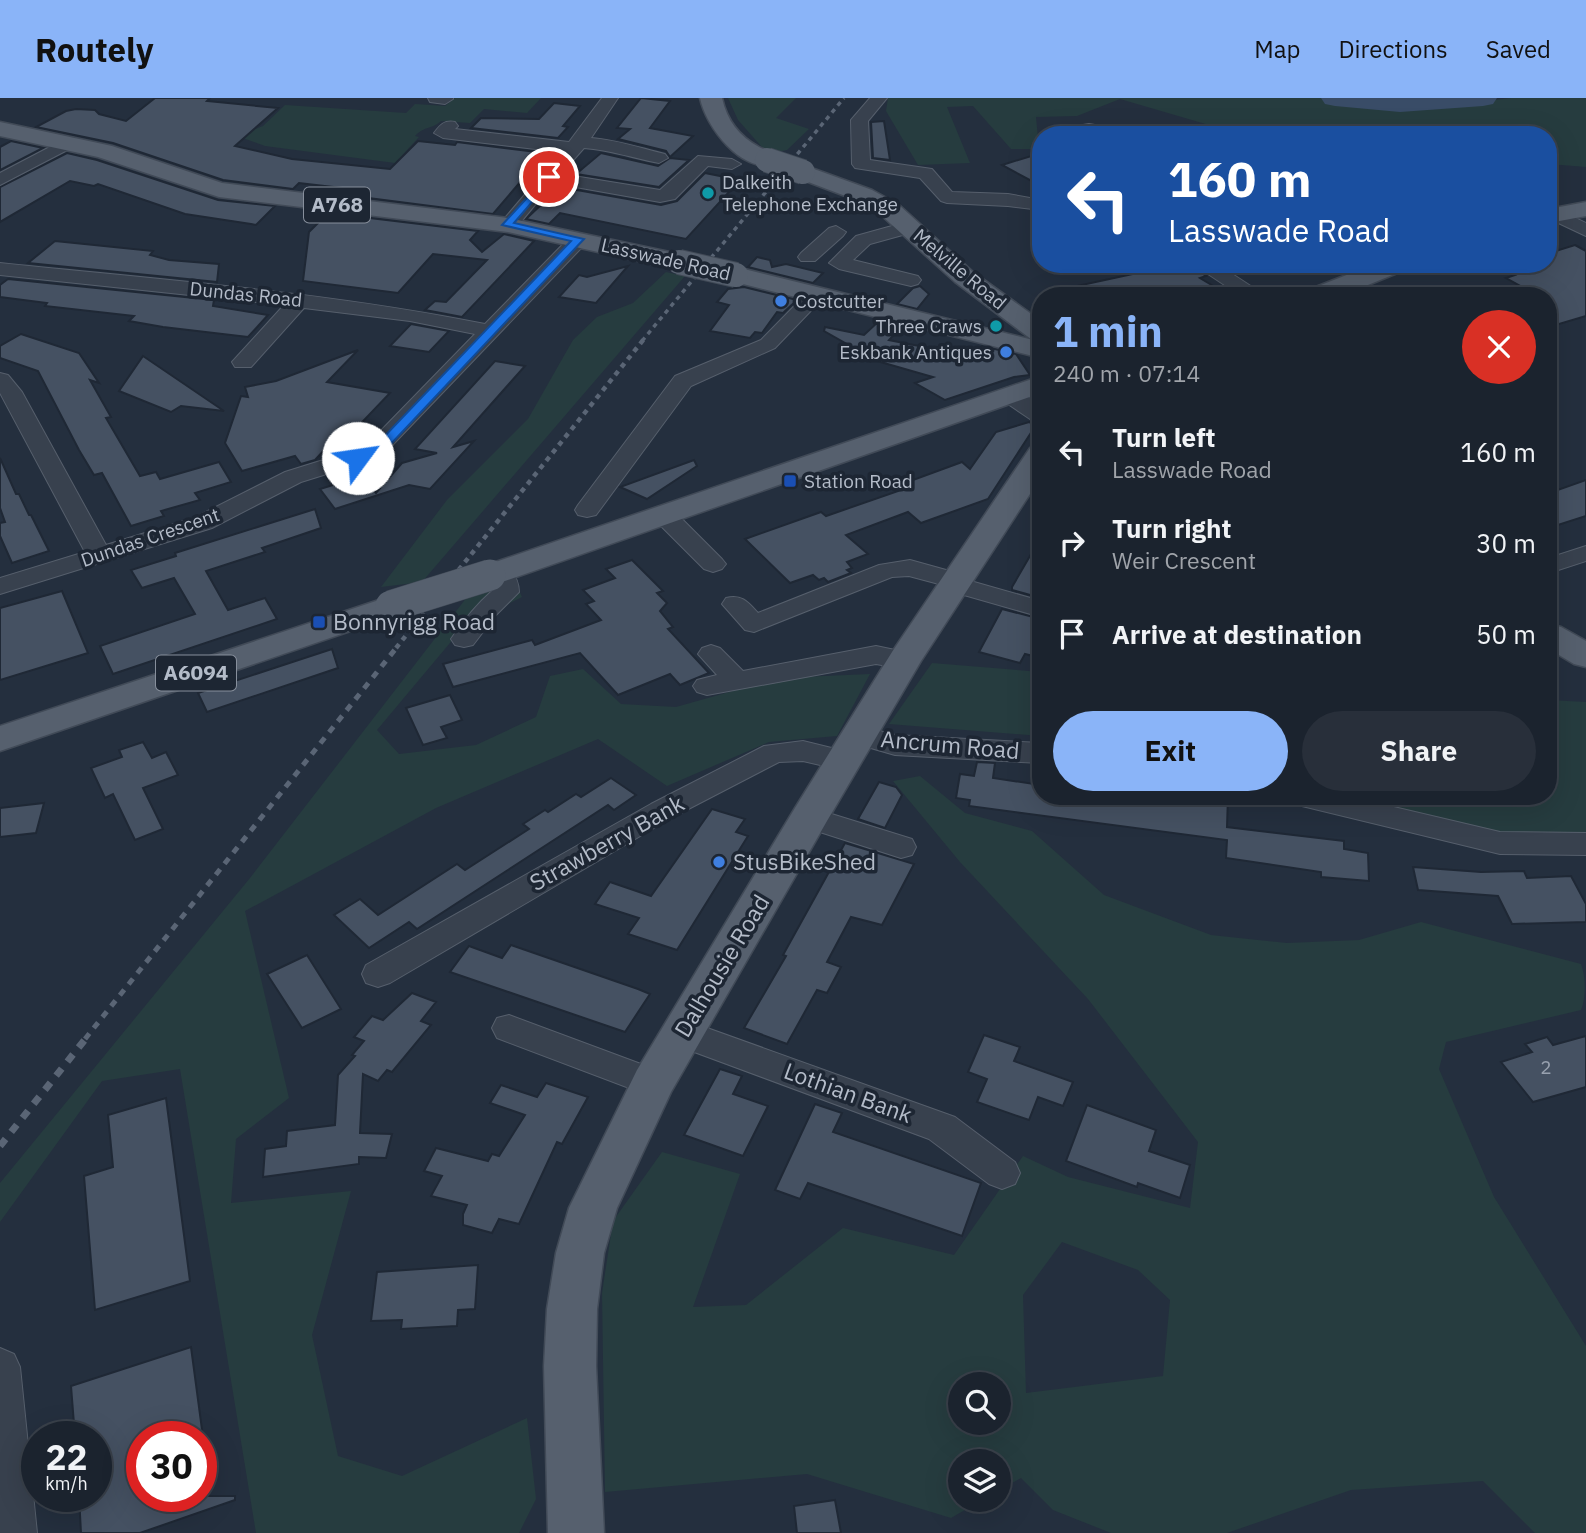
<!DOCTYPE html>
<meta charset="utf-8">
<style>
:root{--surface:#1b232e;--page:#282f3a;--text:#f1f3f6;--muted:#a0a4aa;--line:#39404a;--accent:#8ab4f8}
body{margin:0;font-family:"IBM Plex Sans",sans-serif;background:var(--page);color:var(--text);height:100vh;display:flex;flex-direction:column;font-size:26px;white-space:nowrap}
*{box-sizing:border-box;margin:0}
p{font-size:23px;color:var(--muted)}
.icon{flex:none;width:38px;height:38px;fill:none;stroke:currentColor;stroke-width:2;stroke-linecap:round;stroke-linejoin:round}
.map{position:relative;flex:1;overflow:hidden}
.panel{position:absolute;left:1032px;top:189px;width:525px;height:518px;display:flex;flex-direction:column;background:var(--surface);border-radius:28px;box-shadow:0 7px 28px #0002,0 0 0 2px var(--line)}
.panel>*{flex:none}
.top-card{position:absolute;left:1032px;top:28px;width:525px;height:147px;border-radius:28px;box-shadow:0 7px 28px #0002,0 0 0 2px var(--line);background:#1a4fa0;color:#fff;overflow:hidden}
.buttons{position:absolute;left:948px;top:1274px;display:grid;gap:14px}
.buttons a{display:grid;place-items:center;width:63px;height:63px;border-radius:50%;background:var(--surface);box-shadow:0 7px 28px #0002,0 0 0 2px var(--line);font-size:35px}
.speed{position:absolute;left:21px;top:1323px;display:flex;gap:14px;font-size:35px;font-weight:700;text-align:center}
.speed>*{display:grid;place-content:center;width:91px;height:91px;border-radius:50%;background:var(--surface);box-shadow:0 7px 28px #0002,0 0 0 2px var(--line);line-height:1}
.speed small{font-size:18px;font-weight:400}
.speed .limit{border:10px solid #d22;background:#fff;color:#111}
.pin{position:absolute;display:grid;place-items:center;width:60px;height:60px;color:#fff;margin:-30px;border:4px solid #fff;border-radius:50%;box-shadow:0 2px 7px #0007}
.me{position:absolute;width:77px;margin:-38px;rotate:59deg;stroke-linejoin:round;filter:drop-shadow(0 0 5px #0008)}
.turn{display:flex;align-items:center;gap:24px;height:147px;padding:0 21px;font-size:32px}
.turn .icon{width:91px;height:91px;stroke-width:2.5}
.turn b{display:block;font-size:49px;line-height:60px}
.round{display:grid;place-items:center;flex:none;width:74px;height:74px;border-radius:37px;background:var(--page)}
.overview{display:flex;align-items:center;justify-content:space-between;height:119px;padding:0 21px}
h1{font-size:42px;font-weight:700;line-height:52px;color:var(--accent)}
.cta{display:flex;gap:14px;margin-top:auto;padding:14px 21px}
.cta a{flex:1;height:80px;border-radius:42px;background:var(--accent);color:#111;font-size:28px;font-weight:700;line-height:80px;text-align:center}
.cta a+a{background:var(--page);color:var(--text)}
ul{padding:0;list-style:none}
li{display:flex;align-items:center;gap:21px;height:91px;padding:0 21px}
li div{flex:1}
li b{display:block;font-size:26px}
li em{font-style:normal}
header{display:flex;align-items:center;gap:42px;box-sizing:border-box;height:98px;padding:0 35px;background:var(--accent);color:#111}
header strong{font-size:33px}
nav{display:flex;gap:38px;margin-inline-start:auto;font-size:24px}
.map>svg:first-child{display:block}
.green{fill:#263c3f;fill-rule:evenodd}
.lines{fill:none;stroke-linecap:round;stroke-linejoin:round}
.river{fill:#394c67;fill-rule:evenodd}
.building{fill:#455162;stroke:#1f2835;stroke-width:2}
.minor-casing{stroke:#565f6c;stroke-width:2}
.major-casing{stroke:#414a57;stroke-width:3}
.minor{fill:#38414e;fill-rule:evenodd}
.major{fill:#56606e;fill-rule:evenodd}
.rail-far3{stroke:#5a6575;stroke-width:3.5;stroke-dasharray:4.5 4.5;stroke-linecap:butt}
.rail-far2{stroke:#5a6575;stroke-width:4.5;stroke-dasharray:5 5;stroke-linecap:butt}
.rail-far1{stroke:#5a6575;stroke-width:5;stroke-dasharray:7 7;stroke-linecap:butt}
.rail{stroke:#5a6575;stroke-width:7;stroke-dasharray:9 9;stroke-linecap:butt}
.major-bridge-far1-casing{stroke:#414a57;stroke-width:26;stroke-linecap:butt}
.major-bridge-casing{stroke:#414a57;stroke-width:32;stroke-linecap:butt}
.major-bridge-far1{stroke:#56606e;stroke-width:24}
.major-bridge{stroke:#56606e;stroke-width:31}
.route{fill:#1a73e8;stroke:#114b97;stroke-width:2}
.culture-dot{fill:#0f9aa8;stroke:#1d2633;stroke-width:2.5}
.shop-dot{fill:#3f7fe0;stroke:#1d2633;stroke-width:2.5}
.transit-dot{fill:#1a4fb4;stroke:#1d2633;stroke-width:2.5}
.labels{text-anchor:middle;stroke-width:7;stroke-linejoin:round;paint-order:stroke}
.far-poi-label{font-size:19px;fill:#b4bcc9;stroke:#1d2633;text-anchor:start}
.far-street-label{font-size:19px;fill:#b4bcc9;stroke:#1d2633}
.number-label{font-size:19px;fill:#98a1af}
.shield{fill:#1d2633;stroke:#878f9c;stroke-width:2}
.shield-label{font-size:21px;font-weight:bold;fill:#b4bcc9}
.poi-label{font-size:23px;fill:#b4bcc9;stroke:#1d2633;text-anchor:start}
.street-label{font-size:23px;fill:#b4bcc9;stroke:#1d2633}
</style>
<header>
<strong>Routely</strong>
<nav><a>Map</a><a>Directions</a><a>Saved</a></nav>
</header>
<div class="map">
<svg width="1586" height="1435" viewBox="0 0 1586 1435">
<rect width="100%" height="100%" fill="#242f3e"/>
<g class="green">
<path d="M455,0h86l-14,15 -43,-4 -14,14 -29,-2c-10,9 -15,4 -26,15l4,1 -24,26 -130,-17 -28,-10 26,-10 22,-21 121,8 9,-9 30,2z"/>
<polygon points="728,0 796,0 776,20 809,31 787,52 768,56 738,22"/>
<polygon points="888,0 1321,0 1396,9 1442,8 1511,0 1586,0 1586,69 1549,66 1549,37 1272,37 1209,27 1120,1 1077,18 1036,19 1039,51 1011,51 973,8 947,9 970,65 918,67 886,13"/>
<polygon points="666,174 685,178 422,484 381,489 447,402 528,321 573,242 597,219 633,205"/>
<polygon points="514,482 522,499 465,527 377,632 399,656 476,647 536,619 550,578 583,571 621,606 676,609 779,580 870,576 837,638 769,644 667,688 598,641 436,710 245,813 289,1000 236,1041 231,1105 351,1093 312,1237 338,1358 402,1378 527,1320 536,1401 519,1435 256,1435 180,971 102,983 0,1124 0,1085 250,780 467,499"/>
<polygon points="932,565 1041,574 1041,638 889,626"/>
<polygon points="1549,602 1586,604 1586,739 1506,737 1351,698 1549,698"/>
<path d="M920,678l45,37 67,18 72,64 107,40 76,8 72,-3 62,-18 160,42c5,13 5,34 0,46l-135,32 -7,27 55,128 92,149v187h-51l-52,-52 -132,9 -124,43h-116l-58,-23 -32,-32 -22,12v-29h-38v39h21l-31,18 -144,-44 -202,18 -3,-199 11,-72 49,-69 78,22 -47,133 53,-2 97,-77 111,27 69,-99 45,21 122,31 8,-66 -110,-143 -128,-137 -67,-81zM1062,1144l76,28 32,30 -7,76 -137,17 -3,-98zM961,1286h38v39h-38z"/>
</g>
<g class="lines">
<polygon class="river" points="1321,0 1497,0 1493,6 1483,8 1400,14 1335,8 1325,6"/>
</g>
<g class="building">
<polygon points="155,0 210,0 207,3 278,10 235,48 292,61 390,71 418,43 455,47 457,44 545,55 493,116 345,97 351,91 299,85 293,91 223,82 113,45 36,29 66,13 76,11 95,12 99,16 126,23"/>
<polygon points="641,0 670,3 650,30 693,38 670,59 666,53 618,41 630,31 617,30"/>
<polygon points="554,5 580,8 563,28 568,29 558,40 471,30 481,20 539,21"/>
<polygon points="884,23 890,62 873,60 871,24"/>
<polygon points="11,43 43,50 0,72 0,49"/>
<polygon points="67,55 97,62 218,102 275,108 256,127 251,126 185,116 98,86 94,88 70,83 0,124 0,89"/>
<polygon points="601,55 658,68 670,60 689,62 659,89 576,76"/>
<polygon points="1041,55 1041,88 1002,67"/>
<polygon points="705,75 740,82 686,141 560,115 549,126 526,121 560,89 661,107 677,103"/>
<polygon points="328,115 478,133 470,142 482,154 504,136 534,143 462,219 425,212 435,203 446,204 487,162 433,156 398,195 303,183 309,134"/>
<polygon points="55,143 153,153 150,157 169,162 219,166 217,184 28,165"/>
<polygon points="1575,147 1586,153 1586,218 1549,229 1549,198 1538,198 1506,180 1515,177 1497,166 1549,166 1549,155"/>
<polygon points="757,159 770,162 772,169 786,166 823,175 813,185 748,169"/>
<polygon points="1179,166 1190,166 1206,178 1200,180 1230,198 1078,198 1077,188"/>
<polygon points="628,168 596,205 559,199 579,177 587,179"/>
<polygon points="8,181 214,202 213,208 268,217 248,239 163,229 129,223 134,218 45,208 47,205 0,199 0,187"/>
<polygon points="920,188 929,196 917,211 897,206 913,190"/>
<polygon points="744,189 797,202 783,215 777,214 762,235 755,234 750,240 710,233 729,207 717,204 728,191"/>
<polygon points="879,223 902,228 889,242 939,252 942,249 974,258 982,248 1016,256 1030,277 1014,279 945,302 915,285 933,279 877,263 824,233 825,229 864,237"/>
<polygon points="411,226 449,233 429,254 390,248"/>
<polygon points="21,236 79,255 99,285 90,282 111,319 106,320 140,378 156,374 160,381 219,364 231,384 195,395 200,402 161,413 164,418 131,428 102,375 94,377 79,352 38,273 0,260 0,248"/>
<polygon points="358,252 327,284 390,295 348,339 338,337 315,362 301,366 295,358 242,373 225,345 241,298 248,299 245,289 276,283"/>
<polygon points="143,258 224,313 181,308 171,314 119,293"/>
<polygon points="495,263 525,268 453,349 474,343 430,391 409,387 335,411 320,391 362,378 376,395 402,365 437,355 415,351"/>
<polygon points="1029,324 1036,327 988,401 921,425 908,414 846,437 868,456 847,464 852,470 847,472 851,475 828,484 824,480 819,482 813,477 790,485 745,441 821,414 826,418 907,390 902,386 962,364 970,371 996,334"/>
<polygon points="0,360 16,396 19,396 29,417 31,417 49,453 12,465 0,438 0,425 5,424 0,410"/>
<polygon points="694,362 697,368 647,401 620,389"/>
<polygon points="1586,382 1586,418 1558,427 1549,421 1549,395"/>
<polygon points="315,411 321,430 262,450 265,454 206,473 228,512 265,500 277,521 113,576 100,548 195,516 174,480 142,490 131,472 176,458 175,455"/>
<polygon points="1041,439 1041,500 1012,492 1012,489"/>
<polygon points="632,462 663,493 657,495 667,505 660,513 673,529 668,531 709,575 680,587 670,576 618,597 580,555 453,589 443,566 532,542 535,547 601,522 586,506 594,503 583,492 615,480 606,471"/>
<polygon points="62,493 88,555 0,582 0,510"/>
<polygon points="1002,511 1041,521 1041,543 1033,558 1025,556 1020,565 979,554"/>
<polygon points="332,551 338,570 207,614 198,595"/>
<polygon points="450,597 462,622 441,629 447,640 423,647 406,610"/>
<polygon points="143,644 152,660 166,654 178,677 143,690 163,731 135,742 113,696 105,700 91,670 122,659 119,652"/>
<polygon points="977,664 995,665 993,680 1041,687 1041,698 1228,698 1227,729 1344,743 1344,751 1368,755 1369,783 1321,779 1321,774 1226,760 1227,742 969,708 970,702 956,700 960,676 974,678"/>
<polygon points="611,680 636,697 614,712 608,707 417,831 409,824 369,850 334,817 360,801 378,817 457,766 465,772 529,731 523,726 545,712 548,714 576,696 581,699"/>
<polygon points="879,684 896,689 902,697 885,730 858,721"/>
<polygon points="44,705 36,735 0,739 0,710"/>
<polygon points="712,711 745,721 736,734 748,738 677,852 628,836 639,820 595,806 610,784 651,798"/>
<polygon points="845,745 914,766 882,827 851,819 827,864 841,869 827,895 817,892 787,946 744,930 786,858 783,857"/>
<polygon points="1413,769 1481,774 1524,773 1527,780 1571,778 1586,806 1586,824 1512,826 1498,798 1418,792"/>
<polygon points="511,847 638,891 650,896 625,934 450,874 469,848 502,860"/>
<polygon points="307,857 341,911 302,930 267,876"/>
<polygon points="412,895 436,904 421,923 431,927 392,974 387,972 378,983 363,976 360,1035 392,1036 386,1060 359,1059 359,1066 263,1079 265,1051 286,1048 287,1033 335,1027 338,977 355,958 352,957 364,943 354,939 372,918 383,922"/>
<polygon points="984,937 1020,949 1014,963 1073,984 1063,1008 1038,999 1029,1022 977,1004 987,981 968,974"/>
<polygon points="1586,938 1586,989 1533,1004 1501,964 1532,954 1525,946 1547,939 1553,947"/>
<polygon points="720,971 742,978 733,996 768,1008 743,1058 684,1037"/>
<polygon points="546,985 588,999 562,1046 557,1044 519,1126 499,1121 492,1135 463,1127 463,1116 467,1107 431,1098 442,1078 424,1073 436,1050 488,1063 492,1056 499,1058 525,1017 490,1005 501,987 537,999"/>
<polygon points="166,1000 190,1183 95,1212 84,1078 113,1069 108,1017"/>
<polygon points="815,1006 842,1015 833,1034 981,1085 962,1138 808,1085 800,1101 775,1092"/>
<polygon points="1087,1007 1156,1032 1149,1053 1190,1067 1180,1100 1138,1085 1137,1089 1066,1063"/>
<polygon points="478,1167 475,1211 458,1212 457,1228 401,1231 402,1222 371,1223 377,1174"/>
<polygon points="191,1249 203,1339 142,1339 142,1398 235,1398 235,1402 140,1435 81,1435 79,1398 96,1398 96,1339 75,1339 71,1288"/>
<polygon points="835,1402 841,1435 797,1435 794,1408"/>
</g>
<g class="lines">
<g class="minor-casing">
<g id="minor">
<polygon points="428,0 453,0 453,1 445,6 430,4"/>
<path d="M602,0h16l-27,40c26,2 49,10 74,16l3,4 -9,5c-26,-5 -49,-13 -75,-15l-23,26 99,16 38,-34 34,3 9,5 -9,5 -24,-3 -33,33 -15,3 -107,-19 -38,46 -7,2 -9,-6 62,-73 -118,-14 -9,-5c6,-8 10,-13 21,-11l3,4 -3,3 114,13z"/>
<polygon points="870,0 887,0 868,23 870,62 932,71 952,94 1008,96 1041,102 1041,112 1008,108 947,105 941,103 920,80 855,70 852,66 851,22"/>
<polygon points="1089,26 1130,33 1132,37 1083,35 1080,31 1083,27"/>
<polygon points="69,39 75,40 78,44 75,48 0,87 0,75"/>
<polygon points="1557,111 1586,125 1586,138 1550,121 1549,115"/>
<polygon points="910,123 917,125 919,129 917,133 870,146 853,162 918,178 921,182 918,186 911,188 839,171 829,165 856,138"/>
<polygon points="836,128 846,134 843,138 815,163 801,163 798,159 801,155 829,130"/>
<path d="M579,135l7,2 3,4 -3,4 -205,214 -80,25 -89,46 -212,66v-16l85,-26 -85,-159v-20l8,2 14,17 84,153 88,-27 91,-46 80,-25 110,-113 -65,-13 -106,-13 -53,59h-16l-3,-5 52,-57 -284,-30v-12c162,17 325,29 485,61l87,-89z"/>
<polygon points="1193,166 1217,166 1266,198 1241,198"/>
<polygon points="817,190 824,192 827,196 775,250 691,288 596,417 587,419 578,417 575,412 578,407 675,278 761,242 810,192"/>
<polygon points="1010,290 1018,292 1041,308 1041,325 1033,323 1002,302 999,297 1002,292"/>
<polygon points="664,410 673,412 722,461 726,466 722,471 713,474 704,471 655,422 652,417 655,412"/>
<polygon points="1586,448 1586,463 1549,475 1549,460"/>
<path d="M910,462l54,15 3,5 74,21v16l-98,-28 -4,-5 -30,-8 -17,1 -138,55 -9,-2 -23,-26 4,-6c16,-4 22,4 32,15l121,-48z"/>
<path d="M500,466l9,3c6,8 10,15 10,25l-23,23 -23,30 -9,2 -9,-2 -4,-6c12,-18 26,-35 42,-49v-7l-6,-11 4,-5z"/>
<polygon points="711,547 720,550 743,573 876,548 914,556 917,562 914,568 904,571 876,566 707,597 697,594 693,588 697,582 717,577 698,556 702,550"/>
<polygon points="860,628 895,637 1041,645 1041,665 895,657 850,644 846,637 850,630"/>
<polygon points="803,643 856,656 860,663 856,670 846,673 803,663 779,664 671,720 390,885 378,889 366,885 362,876 366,867 651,706 764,648"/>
<polygon points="1287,698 1347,698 1500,734 1586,735 1586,757 1500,756 1302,708 1292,705"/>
<polygon points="809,709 912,741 916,749 912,757 901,760 798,727 794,720 798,713"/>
<polygon points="509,917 665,975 670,985 665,995 653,999 497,940 492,930 497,920"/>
<polygon points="682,921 955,1019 1015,1064 1020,1075 1015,1086 1002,1091 989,1086 929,1041 670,945 665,935 670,925"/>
<polygon points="0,1250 14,1256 20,1269 37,1435 0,1435"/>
</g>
</g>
<g class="major-casing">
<g id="major">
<path d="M700,0h22c5,23 17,38 37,49 8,4 15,6 19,13l-3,5c-34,8 -69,-38 -75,-67z"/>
<polygon points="0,24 112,48 222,85 508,120 679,156 688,159 692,164 688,169 679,172 508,134 219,99 98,59 0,38"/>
<polygon points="803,67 872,92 899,107 973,174 1041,223 1041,243 1031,241 955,184 881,117 856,102 795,79 791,74 795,69"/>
<polygon points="1586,104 1586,118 1549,125 1549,111"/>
<polygon points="1375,166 1411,166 1407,171 1341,198 1304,198 1308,192"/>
<polygon points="736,169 1041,244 1041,260 727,182 723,177 727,172"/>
<polygon points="1041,278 1041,295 502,484 490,487 478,484 474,477 478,470"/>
<polygon points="1041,347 1041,379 921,563 827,723 671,994 617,1110 604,1155 597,1211 596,1268 604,1435 548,1435 544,1268 547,1211 556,1155 569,1110 637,972 795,710 892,554 1030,350"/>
<polygon points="391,498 403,501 408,508 403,515 0,653 0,628"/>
<polygon points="1549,526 1561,529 1586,543 1586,569 1574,566 1549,551"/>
</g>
</g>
<use href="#minor" class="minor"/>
<use href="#major" class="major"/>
<polyline class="rail-far3" points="642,243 844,0"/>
<polyline class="rail-far2" points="396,550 644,241"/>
<polyline class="rail-far1" points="85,941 397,549"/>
<polyline class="rail" points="0,1048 87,939"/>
<g class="major-bridge-far1-casing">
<g id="major-bridge-far1">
<polyline points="767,62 803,74"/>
<polyline points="679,164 736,177"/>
</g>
</g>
<g class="major-bridge-casing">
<polyline id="major-bridge" points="391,508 490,477"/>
</g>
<use href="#major-bridge-far1" class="major-bridge-far1"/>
<use href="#major-bridge" class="major-bridge"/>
</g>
<path class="route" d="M549,76l3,1v4l-38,44 70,16 -195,207c-10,8 -22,17 -36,15v-5l16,-6 11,-9 191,-200 -69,-16z"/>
<g class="culture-dot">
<circle cx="708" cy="95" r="7"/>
<circle cx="996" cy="228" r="7"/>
</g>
<g class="shop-dot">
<circle cx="781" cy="203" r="7"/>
<circle cx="1006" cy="254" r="7"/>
<circle cx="719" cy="764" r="7"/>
</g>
<g class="transit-dot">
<rect x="783" y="376" width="14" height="14" rx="3.5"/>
<rect x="312" y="517" width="14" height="14" rx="3.5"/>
</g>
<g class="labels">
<g class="far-poi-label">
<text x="722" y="91">Dalkeith<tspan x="722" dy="22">Telephone Exchange</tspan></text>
<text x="795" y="210">Costcutter</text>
<text x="982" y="235" text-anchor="end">Three Craws</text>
<text x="992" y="261" text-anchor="end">Eskbank Antiques</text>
<text x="804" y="390">Station Road</text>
</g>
<g class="far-street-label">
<text transform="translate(666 161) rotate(13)" y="7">Lasswade Road</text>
<text transform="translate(960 171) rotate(40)" y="7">Melville Road</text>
<text transform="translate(246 196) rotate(6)" y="7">Dundas Road</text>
<text transform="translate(150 439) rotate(-19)" y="7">Dundas Crescent</text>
</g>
<g class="number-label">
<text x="1546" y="976">2</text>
</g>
<g class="shield">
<rect x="304" y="89.5" width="66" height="35" rx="5"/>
<rect x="156" y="557.5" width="80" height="35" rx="5"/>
</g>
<g class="shield-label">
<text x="337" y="114">A768</text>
<text x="196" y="582">A6094</text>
</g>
<g class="poi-label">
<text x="333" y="532">Bonnyrigg Road</text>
<text x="733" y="772">StusBikeShed</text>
</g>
<g class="street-label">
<text transform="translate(950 647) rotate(5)" y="8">Ancrum Road</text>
<text transform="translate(607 745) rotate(-29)" y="8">Strawberry Bank</text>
<text transform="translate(722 868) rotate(-59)" y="8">Dalhousie Road</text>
<text transform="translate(848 995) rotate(20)" y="8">Lothian Bank</text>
</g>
</g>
</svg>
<div class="buttons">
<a><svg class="icon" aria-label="search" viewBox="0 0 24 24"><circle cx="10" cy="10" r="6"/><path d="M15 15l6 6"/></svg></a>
<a><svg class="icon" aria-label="layers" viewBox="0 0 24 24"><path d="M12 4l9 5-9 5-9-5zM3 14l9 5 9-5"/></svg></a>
</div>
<div class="speed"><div>22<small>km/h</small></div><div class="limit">30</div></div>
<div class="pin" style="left:549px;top:79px;background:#d93025"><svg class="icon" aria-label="arrive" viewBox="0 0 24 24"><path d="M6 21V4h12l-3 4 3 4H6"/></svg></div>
<svg class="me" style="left:358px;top:360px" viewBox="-20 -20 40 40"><circle r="19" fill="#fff"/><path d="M0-13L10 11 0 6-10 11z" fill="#1a73e8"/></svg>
<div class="top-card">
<div class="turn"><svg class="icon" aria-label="left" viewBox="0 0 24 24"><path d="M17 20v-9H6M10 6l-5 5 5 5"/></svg><div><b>160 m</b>Lasswade Road</div></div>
</div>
<section class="panel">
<div class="overview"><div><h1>1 min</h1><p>240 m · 07:14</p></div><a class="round" style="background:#d93025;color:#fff"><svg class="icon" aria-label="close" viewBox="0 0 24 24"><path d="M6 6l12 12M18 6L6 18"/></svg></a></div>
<ul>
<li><svg class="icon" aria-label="left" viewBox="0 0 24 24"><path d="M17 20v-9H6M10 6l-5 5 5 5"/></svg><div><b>Turn left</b><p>Lasswade Road</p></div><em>160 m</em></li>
<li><svg class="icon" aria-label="right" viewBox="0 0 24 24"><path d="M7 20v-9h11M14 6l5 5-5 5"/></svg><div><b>Turn right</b><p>Weir Crescent</p></div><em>30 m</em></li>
<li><svg class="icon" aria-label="arrive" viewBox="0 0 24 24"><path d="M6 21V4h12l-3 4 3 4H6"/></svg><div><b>Arrive at destination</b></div><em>50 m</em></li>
</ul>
<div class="cta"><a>Exit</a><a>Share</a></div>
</section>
</div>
